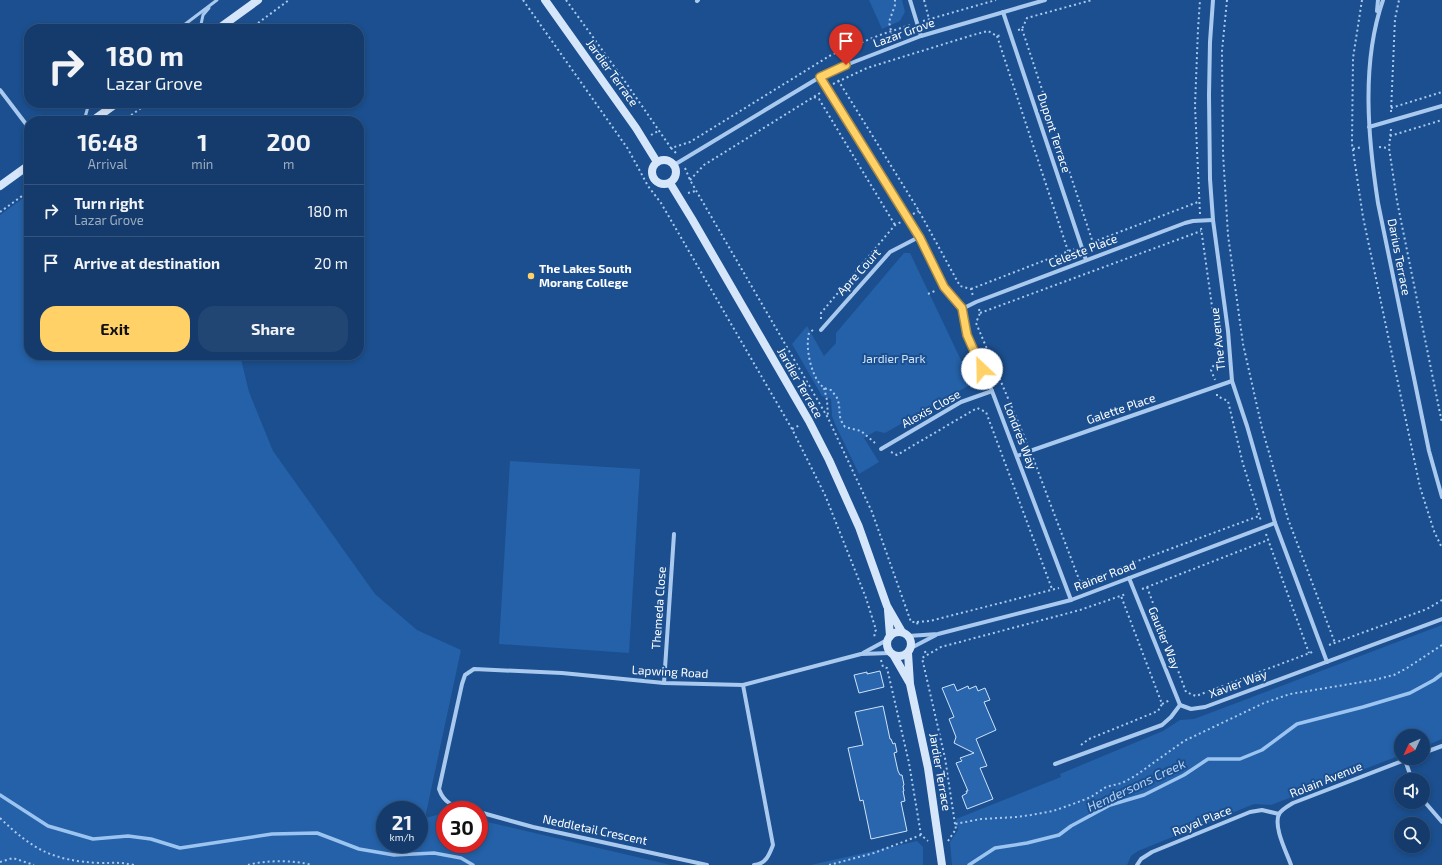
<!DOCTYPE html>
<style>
:root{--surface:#143b6b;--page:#214673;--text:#f1f3f6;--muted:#9dadc1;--line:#33557e;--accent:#ffd166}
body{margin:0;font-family:"Exo 2",sans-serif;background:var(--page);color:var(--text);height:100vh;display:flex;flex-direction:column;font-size:15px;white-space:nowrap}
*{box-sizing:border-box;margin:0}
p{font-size:13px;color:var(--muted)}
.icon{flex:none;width:22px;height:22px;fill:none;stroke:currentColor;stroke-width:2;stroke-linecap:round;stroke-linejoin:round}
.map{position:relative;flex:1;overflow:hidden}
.details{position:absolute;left:24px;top:116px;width:340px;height:244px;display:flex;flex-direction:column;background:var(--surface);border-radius:16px;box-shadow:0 2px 6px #0003,0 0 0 1px var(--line)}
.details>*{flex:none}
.guide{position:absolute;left:24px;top:24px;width:340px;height:84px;border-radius:16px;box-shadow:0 2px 6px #0003,0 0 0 1px var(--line);background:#143b6b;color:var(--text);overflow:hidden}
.needle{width:26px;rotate:226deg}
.tools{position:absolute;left:1394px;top:729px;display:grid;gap:8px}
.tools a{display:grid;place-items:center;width:36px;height:36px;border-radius:50%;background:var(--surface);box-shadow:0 2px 6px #0003,0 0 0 1px var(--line);font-size:20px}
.speed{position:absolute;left:376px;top:801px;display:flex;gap:8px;font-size:20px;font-weight:700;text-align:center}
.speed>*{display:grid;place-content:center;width:52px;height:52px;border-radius:50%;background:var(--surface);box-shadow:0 2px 6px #0003,0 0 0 1px var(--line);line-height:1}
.speed small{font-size:10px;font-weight:400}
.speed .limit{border:6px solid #d22;background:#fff;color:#111}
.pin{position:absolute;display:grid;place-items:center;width:34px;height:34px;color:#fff;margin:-41px -17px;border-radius:50% 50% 50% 0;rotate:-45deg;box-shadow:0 0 4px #0007}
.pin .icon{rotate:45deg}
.me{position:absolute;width:44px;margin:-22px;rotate:336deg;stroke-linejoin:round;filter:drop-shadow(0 0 3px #0008)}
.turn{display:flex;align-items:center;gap:14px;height:84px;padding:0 16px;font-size:18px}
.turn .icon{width:52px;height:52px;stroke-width:2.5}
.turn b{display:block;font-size:28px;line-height:34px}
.eta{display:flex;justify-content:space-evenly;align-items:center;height:68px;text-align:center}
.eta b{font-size:24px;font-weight:700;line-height:28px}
.button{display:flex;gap:8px;margin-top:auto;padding:8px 16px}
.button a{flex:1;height:46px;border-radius:16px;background:var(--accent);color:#111;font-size:16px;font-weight:700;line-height:46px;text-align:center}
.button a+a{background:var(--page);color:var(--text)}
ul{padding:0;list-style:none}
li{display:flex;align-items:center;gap:12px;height:52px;padding:0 16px;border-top:1px solid var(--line)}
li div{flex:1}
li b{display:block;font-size:15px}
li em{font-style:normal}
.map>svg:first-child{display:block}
.green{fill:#2461a8;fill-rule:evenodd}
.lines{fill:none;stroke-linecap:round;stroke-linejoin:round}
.stream{stroke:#9cc4f0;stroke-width:3.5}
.building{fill:#2a66ad;stroke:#cfe3fa}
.path{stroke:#a9c9ee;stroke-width:2;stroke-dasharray:2 3;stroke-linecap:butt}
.lane{stroke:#a9c9ee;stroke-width:3}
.street{stroke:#a9c9ee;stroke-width:4}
.secondary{stroke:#d6e6fa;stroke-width:8}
.route-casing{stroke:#a68842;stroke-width:10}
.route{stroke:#ffd166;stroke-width:7}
.poi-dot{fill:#ffd166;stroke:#1b4f8f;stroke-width:1.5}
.labels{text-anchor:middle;stroke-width:4;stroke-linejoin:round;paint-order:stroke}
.street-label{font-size:12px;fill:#fff;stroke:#1b4f8f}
.poi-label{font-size:12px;font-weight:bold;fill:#fff;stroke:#1b4f8f;text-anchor:start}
.park-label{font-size:12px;fill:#cfe3fa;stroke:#1b4f8f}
.water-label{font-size:13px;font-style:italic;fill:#b5d3f5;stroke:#1b4f8f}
</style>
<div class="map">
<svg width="1442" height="865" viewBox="0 0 1442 865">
<rect width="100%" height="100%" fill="#1b4f8f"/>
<g class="green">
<polygon points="869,0 902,0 905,12 900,21 882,29"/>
<path d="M29,194v161h211l9,37 24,59 102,143 42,36 44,20 -36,168 20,-5v31h34v-24l192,45h-671v-650zM385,810h34v34h-34z"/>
<polygon points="904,253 910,253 970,379 968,386 885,433 876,431 864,438 879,462 859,474 835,424 832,416 831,399 822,396 792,344 807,326 824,356 836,343 836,333"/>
<polygon points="510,461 640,469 629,653 499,644"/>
<polygon points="1442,625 1442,739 1423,747 1423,736 1401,736 1401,755 1271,805 1254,804 1138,851 1131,856 1127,865 952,865 950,842 958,830 956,819 1061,777 1060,774 1163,731 1180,720 1194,719"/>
<polygon points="917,841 923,847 923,865 811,865"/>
</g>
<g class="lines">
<g class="stream">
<polyline points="0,795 48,826 93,839 128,836 151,839 180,848 272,834 317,833 359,849 394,855 434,853 461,858 473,865"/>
<polyline points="969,865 995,848 1027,843 1059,835 1071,826 1110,805 1144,795 1184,775 1208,759 1240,759 1262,750 1297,724 1363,707 1410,693 1434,680 1442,674"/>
</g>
</g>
<g class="building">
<polygon points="880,671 884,687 859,693 854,675 867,672 867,674"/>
<polygon points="954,684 957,691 968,686 969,689 976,686 978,691 985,688 990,700 984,702 996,730 976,739 987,766 980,768 993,799 967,809 962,796 967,793 966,791 968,791 956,763 962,761 960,758 974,753 954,743 956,737 949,719 954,717 942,688"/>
<polygon points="883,706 890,739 891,739 893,744 895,743 897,752 894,753 898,771 900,775 902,775 904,785 903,786 904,791 903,791 905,801 901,802 907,831 871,839 863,800 860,801 848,748 863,745 855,712"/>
</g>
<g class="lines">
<g class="path">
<polyline points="523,0 628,149 648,186 661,203 792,429 825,495 866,598 876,630 874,633 875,638"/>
<polyline points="566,0 624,80 671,148 690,142 831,55 880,35 910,25"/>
<polyline points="924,0 929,19"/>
<polyline points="1227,0 1222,51 1223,153 1228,235 1243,344 1262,428 1288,519 1335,643"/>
<polyline points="1362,0 1353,58 1352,144 1363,217 1420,487 1434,531 1442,548"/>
<polyline points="923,21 996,0"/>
<polyline points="250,29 289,0"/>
<polyline points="1022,29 1093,243"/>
<polyline points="1018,30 1022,29 1027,18 1092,0"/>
<polyline points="997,36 1068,251"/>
<polyline points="893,40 889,22 895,5 895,0"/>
<polyline points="838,80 919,211 960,286 971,289 973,296"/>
<polyline points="833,84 867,68 973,35 988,31 997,36 1002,35"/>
<polyline points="814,97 819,99 895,225"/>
<polyline points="1391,108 1442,92"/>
<polyline points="1391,112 1395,19 1399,0"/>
<polyline points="123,121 148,103"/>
<polyline points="1391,129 1389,148 1397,201 1442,423"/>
<polyline points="651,135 658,131"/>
<polyline points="1390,136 1442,120"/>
<polyline points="1379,147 1389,148"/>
<polyline points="671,148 677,154"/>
<polyline points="1353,149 1362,147"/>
<polyline points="685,168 690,180 828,418 872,512 911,622 917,622 918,627"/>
<polyline points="690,180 704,165 820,93"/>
<polyline points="688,193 696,191"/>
<polyline points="0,212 29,191"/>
<polyline points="913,214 919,211"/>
<polyline points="1200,214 1195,106 1198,29 1200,0"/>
<polyline points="1201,228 1219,356 1211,370 1215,380"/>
<polyline points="1088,244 1198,202"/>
<polyline points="971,289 1074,249"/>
<polyline points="928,294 937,290"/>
<polyline points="979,309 980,313 976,323 1027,443"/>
<polyline points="980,313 1201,231"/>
<polyline points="821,319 821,313 895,225 901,222"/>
<path d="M813,330l-4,3c-4,14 2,44 14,54 2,2 5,2 8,3 2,3 5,5 6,8 5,12 -1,17 8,29l16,4 14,12"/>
<polyline points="824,388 827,400 828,417"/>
<polyline points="1217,394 1217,396 1228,401 1243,464 1261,521"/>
<polyline points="792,429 800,425"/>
<polyline points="891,452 897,455 977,408 986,412 1052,589"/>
<polyline points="1033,458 1080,582"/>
<polyline points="1266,534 1309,653"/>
<polyline points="1073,585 1259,516"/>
<polyline points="1147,587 1186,692 1196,696 1315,651"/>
<polyline points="1142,589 1268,540"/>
<polyline points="917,622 930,621 1059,588"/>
<polyline points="1329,645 1427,609 1442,600"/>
<polyline points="925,651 926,655"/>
<polyline points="881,660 883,667 887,668 909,763 921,835"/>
<polyline points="1162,704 1170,700"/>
<polyline points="1081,745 1089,739 1158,711 1162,704 1121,596"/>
<path d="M0,818c33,32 54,43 100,45 14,0 21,-1 34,2"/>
<polyline points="955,824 945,758 922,658 941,647 1080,610 1126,594"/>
<polyline points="948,841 956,829 955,824 981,819 1017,817 1031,815 1053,811 1073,804 1091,797 1106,787 1122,783 1135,776 1184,741 1264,703 1290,694 1374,680 1394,675 1407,668 1442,645"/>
<polyline points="0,862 13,858 34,865"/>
<path d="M248,865c17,-5 47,-5 64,0"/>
<polyline points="829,865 874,853 921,835 928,841"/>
</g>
<g class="lane">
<polyline points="184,25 217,0"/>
<polyline points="200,29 203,15 209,8"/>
<polyline points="84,121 89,103"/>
</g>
<g class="street">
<polyline points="910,0 921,36"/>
<polyline points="1213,0 1210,42 1209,95 1210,179 1213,220 1228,331 1232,381 1247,426 1275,523 1327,662"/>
<path d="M1383,0c-22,63 -15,138 -5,203l51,248 13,46"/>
<polyline points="697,1 698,0"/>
<polyline points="1377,11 1378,0"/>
<polyline points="1003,12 1086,260"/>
<polyline points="820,77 919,237 944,287 962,309 967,335 992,391 1071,600"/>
<polyline points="0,90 29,128"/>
<polyline points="1369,127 1442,106"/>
<polyline points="674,165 820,77 846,65 921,36 1045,0"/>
<polyline points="962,309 976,302 1185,223 1193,221 1213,220"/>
<polyline points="821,330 890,252 919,237"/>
<polyline points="881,449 961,402 992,391"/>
<polyline points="1017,456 1030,451 1232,381"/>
<polyline points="1129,578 1180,705"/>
<polyline points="908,636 938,634 1071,600 1275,523"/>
<polyline points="911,648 936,635"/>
<polyline points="863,653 887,640"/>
<polyline points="664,683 674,534"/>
<path d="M743,685l30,160c-4,10 -7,19 -19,20"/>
<polyline points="1423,753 1442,746"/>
<polyline points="1405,760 1412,780"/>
<polyline points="1055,764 1162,725 1171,717 1180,705 1191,709 1205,707 1442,619"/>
<polyline points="1423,800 1442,822"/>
<path d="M471,810c-15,-4 -26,-4 -32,-21l23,-105 3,-9 9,-6 88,4 102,10 79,2 118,-31 29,-1"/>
<polyline points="479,812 533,827 707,865"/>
<polyline points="1137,865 1141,859 1152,852 1250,812 1262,810 1279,814"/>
<path d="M1291,865c-4,-12 -18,-38 -12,-51 3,-5 9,-8 14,-11l117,-45"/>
</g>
<g class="secondary">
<polyline points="545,0 636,128 657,162"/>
<polyline points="218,29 258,0"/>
<polyline points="92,121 117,103"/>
<circle cx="664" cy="172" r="12"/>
<polyline points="670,183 692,219 809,421 829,460 859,527 887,606 902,632"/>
<polyline points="0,186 29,165"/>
<polyline points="888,610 890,636"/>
<circle cx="899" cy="644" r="12"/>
<polyline points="908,653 910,684 928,768 942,865"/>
<polyline points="894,656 909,682"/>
</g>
</g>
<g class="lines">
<g class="route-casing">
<polyline id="route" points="846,65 820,77 920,238 944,287 962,308 967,335 982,369"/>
</g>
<use href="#route" class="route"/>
</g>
<circle class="poi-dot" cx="531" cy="276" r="4"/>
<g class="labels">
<g class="street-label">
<text transform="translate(904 33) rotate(-20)" y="4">Lazar Grove</text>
<text transform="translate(612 73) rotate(54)" y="4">Jardier Terrace</text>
<text transform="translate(1054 133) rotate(72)" y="4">Dupont Terrace</text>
<text transform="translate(1083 251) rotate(-21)" y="4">Celeste Place</text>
<text transform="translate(1399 257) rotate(79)" y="4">Darius Terrace</text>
<text transform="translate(859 272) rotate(-48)" y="4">Apre Court</text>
<text transform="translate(1218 339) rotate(-96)" y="4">The Avenue</text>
<text transform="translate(800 383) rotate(60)" y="4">Jardier Terrace</text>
<text transform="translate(931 409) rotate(-29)" y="4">Alexis Close</text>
<text transform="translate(1121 409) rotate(-19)" y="4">Galette Place</text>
<text transform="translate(1020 436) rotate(69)" y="4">Londres Way</text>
<text transform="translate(1105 576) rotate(-21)" y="4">Rainer Road</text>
<text transform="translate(659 608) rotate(-86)" y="4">Themeda Close</text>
<text transform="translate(1164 638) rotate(68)" y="4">Gautier Way</text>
<text transform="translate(670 672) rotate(3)" y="4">Lapwing Road</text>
<text transform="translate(1238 684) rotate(-20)" y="4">Xavier Way</text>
<text transform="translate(940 772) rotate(80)" y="4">Jardier Terrace</text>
<text transform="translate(1326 780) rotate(-22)" y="4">Rolain Avenue</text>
<text transform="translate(1202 821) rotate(-22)" y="4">Royal Place</text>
<text transform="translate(595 830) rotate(12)" y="4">Neddletail Crescent</text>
</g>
<g class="poi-label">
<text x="539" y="273">The Lakes South<tspan x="539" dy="14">Morang College</tspan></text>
</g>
<g class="park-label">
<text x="894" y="363">Jardier Park</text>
</g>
<g class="water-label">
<text transform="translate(1136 785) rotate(-25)" y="5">Hendersons Creek</text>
</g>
</g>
</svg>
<div class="tools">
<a><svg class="needle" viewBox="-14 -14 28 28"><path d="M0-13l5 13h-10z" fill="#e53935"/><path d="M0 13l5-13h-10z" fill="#9dadc1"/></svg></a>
<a><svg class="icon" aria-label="sound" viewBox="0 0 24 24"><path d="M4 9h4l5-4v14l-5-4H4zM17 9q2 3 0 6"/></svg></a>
<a><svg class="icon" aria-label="search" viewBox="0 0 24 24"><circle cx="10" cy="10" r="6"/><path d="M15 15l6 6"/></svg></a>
</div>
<div class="speed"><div>21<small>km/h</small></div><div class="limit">30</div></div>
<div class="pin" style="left:846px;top:65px;background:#d93025"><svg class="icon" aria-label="arrive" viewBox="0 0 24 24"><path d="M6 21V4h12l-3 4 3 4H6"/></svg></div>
<svg class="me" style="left:982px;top:369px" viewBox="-20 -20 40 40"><circle r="19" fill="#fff"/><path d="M0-13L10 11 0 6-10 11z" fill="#ffd166"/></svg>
<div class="guide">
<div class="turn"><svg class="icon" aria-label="right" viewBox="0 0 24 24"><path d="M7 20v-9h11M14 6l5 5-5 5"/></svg><div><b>180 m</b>Lazar Grove</div></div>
</div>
<section class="details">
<div class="eta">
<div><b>16:48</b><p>Arrival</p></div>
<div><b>1</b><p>min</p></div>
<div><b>200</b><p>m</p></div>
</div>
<ul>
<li><svg class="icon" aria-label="right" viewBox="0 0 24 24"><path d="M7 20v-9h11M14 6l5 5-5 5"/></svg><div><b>Turn right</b><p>Lazar Grove</p></div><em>180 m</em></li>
<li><svg class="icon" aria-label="arrive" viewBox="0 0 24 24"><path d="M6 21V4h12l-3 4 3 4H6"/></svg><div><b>Arrive at destination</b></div><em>20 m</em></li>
</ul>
<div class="button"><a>Exit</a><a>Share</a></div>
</section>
</div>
